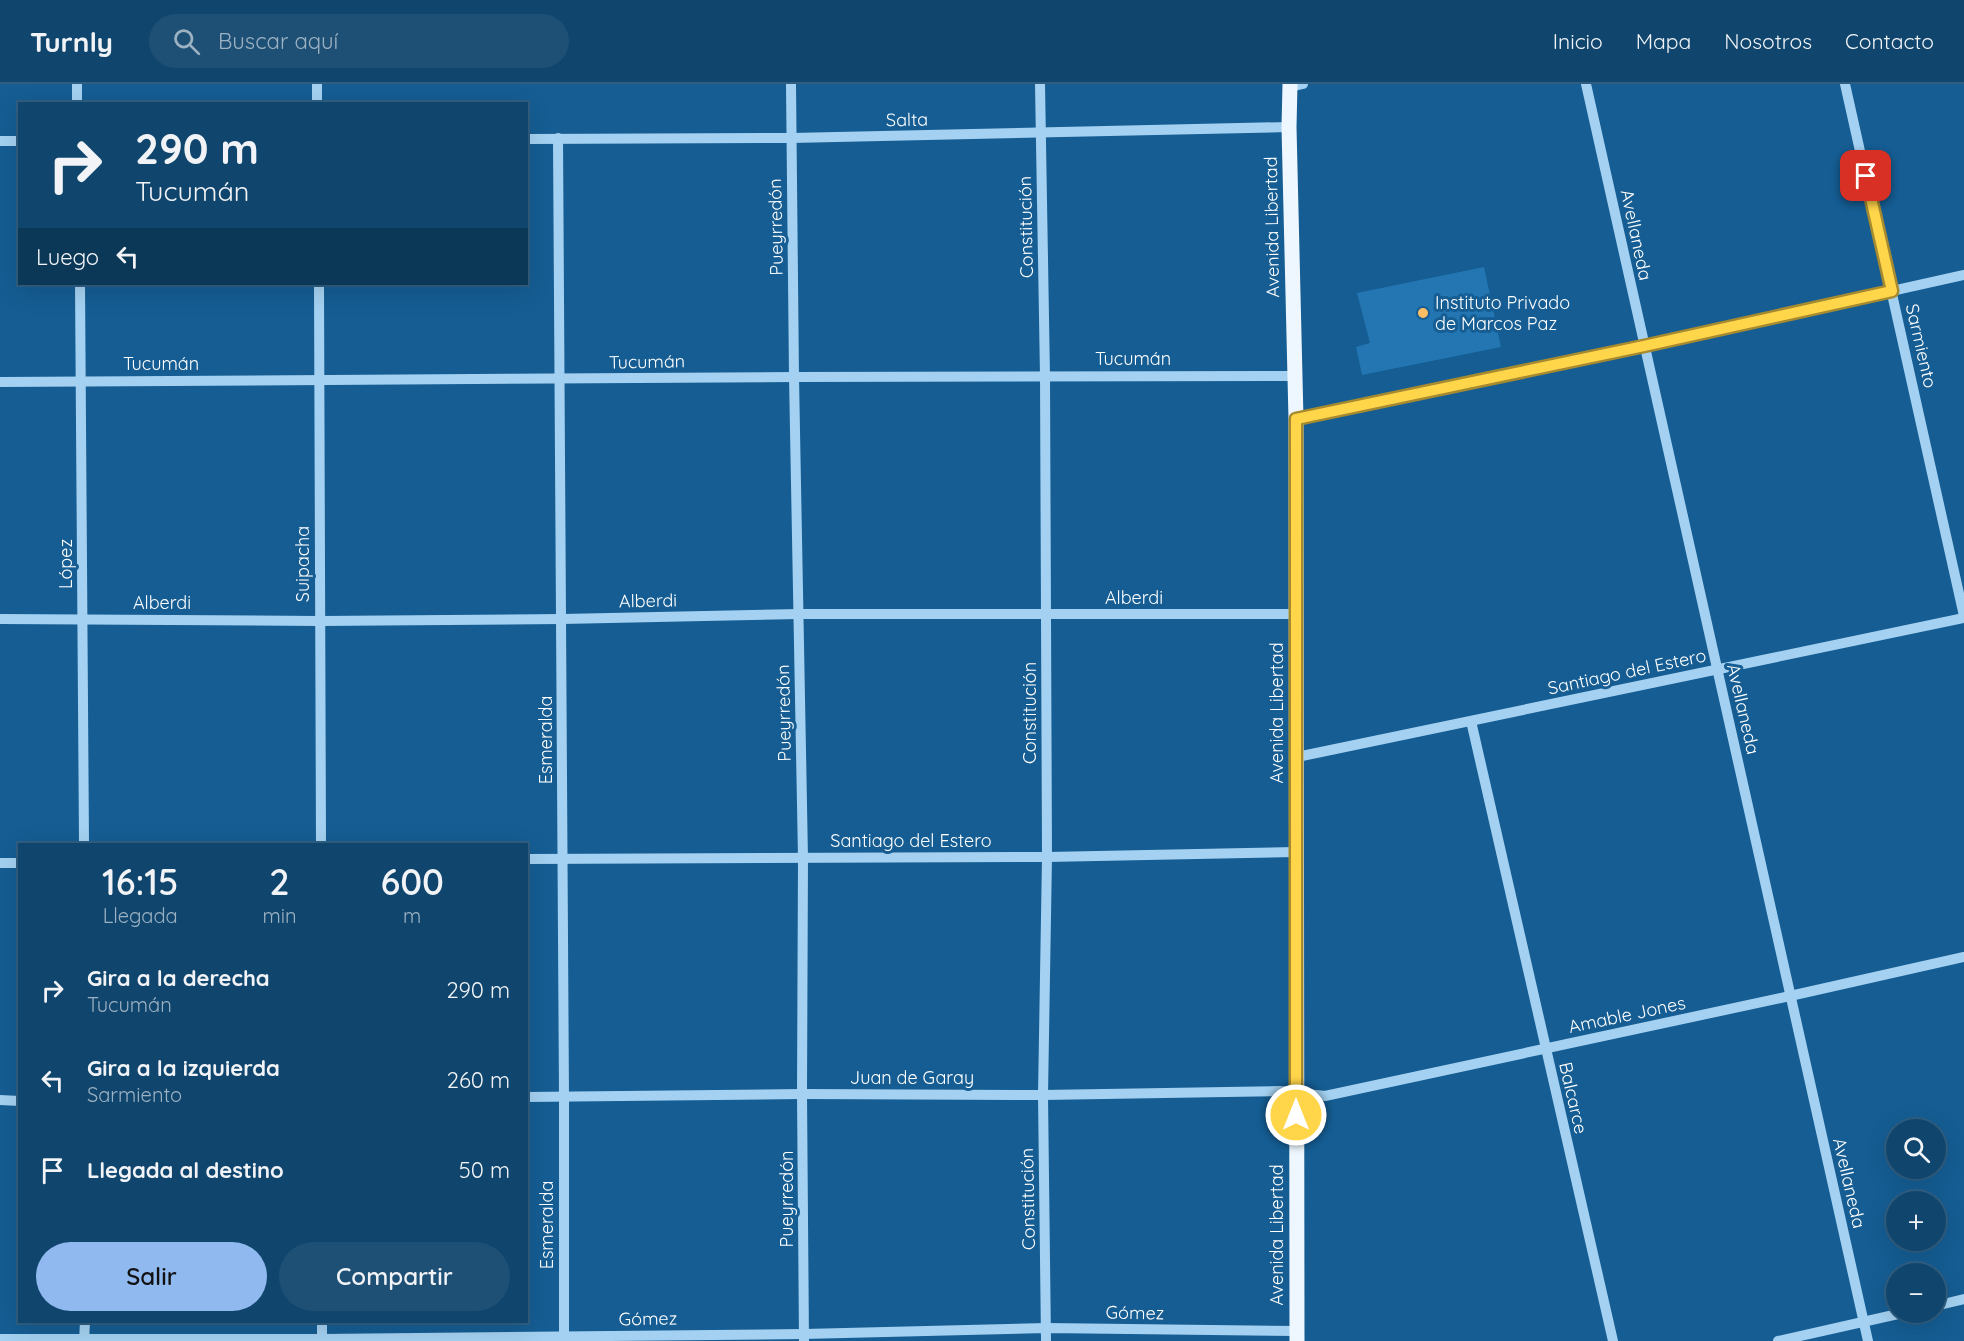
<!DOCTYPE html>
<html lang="es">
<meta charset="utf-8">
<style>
:root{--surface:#10466e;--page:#1e5076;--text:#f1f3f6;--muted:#9cb1c2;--line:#305e81;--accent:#90b9f0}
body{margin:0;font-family:Quicksand,sans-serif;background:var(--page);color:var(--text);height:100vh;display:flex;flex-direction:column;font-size:22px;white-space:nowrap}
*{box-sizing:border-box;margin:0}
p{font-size:20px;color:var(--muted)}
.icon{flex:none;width:33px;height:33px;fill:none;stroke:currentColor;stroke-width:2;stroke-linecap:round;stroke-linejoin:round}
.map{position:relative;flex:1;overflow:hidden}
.drawer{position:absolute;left:18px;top:759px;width:510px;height:480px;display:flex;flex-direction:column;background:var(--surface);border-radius:0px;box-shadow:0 6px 24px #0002,0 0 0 2px var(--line)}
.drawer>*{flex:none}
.hud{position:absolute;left:18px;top:18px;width:510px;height:183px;border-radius:0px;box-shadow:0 6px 24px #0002,0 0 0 2px var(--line);background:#10466e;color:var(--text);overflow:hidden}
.controls{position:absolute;left:1886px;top:1035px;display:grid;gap:12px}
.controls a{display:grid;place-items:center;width:60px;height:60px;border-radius:50%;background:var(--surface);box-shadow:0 6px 24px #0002,0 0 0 2px var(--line);font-size:30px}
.pin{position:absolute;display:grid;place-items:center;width:51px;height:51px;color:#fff;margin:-26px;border-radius:12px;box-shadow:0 3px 9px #0006}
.me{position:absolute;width:66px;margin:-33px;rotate:0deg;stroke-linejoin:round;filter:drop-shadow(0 0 4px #0008)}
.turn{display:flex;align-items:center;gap:21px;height:126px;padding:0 18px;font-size:27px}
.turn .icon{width:78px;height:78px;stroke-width:2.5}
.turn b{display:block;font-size:42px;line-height:51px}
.then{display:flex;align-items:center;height:57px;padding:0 18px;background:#0003;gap:12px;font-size:22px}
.eta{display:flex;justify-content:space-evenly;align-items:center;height:102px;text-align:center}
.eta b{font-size:36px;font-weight:600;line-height:42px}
.cta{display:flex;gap:12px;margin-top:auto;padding:12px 18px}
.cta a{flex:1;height:69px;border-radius:36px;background:var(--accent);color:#111;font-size:24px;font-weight:600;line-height:69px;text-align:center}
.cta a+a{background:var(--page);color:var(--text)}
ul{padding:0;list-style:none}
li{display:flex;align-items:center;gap:18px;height:90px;padding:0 18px}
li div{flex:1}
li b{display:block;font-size:22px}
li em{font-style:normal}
header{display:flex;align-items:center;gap:36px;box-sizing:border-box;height:84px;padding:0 30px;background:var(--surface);border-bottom:2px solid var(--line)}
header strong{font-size:28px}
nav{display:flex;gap:33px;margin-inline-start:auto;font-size:21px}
.search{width:420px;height:54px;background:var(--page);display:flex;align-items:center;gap:15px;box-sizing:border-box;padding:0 21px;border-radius:33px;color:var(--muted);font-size:22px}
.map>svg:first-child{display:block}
.building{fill:#2376b2}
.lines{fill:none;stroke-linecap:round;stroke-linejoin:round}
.minor{stroke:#a4d1f1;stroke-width:10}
.major{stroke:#eef7ff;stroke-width:15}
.route-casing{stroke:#a68a30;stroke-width:15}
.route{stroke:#ffd54a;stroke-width:10}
.poi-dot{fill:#ffbe64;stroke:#155d93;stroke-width:2}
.labels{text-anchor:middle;stroke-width:6;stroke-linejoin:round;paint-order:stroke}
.street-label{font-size:18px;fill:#fff;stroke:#155d93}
.poi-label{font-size:18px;fill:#fff;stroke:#155d93;text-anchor:start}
</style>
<header>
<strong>Turnly</strong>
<div class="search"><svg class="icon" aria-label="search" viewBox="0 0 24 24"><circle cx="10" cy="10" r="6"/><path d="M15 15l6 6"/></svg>Buscar aquí</div>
<nav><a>Inicio</a><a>Mapa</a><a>Nosotros</a><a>Contacto</a></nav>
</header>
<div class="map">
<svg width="1964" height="1257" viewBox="0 0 1964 1257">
<rect width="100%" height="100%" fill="#155d93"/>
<polygon class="building" points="1484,183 1501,263 1362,291 1356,263 1370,259 1357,209"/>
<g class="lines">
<g class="minor">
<polyline points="77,0 77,20"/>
<polyline points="317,0 317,20"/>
<polyline points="791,0 794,293 803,774 802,1010 804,1257"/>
<polyline points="1040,0 1045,292 1047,773 1043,1011 1046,1257"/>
<polyline points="1586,0 1868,1257"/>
<polyline points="1845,0 1964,532"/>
<polyline points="1290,3 1303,0"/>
<polyline points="558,54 564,1013 564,1257"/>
<polyline points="526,55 791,54 1289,43"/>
<polyline points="0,57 20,57"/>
<polyline points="80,200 84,760"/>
<polyline points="319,200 321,760"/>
<polyline points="0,298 794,293 1295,292"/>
<polyline points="1296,335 1644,262 1964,191"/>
<polyline points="0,535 320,537 562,535 799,530 1296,530"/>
<polyline points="1471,637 1613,1257"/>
<polyline points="1297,673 1964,534"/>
<polyline points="526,775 1047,773 1296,768"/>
<polyline points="0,779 20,779"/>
<polyline points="526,1013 802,1010 1043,1011 1280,1007 1325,1012 1790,912 1964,873"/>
<polyline points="0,1016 20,1017"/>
<polyline points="1935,1222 1964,1215"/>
<polyline points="0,1255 322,1255 804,1250 1046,1244 1297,1247"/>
<polyline points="84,1257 85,1238"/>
<polyline points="322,1257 322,1238"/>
<polyline points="1778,1257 1907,1228"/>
</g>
<polyline class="major" points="1290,0 1289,43 1296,335 1297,1257"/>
</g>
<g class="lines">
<g class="route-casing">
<polyline id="route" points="1296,1031 1296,335 1644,262 1892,207 1866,92"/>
</g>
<use href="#route" class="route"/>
</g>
<circle class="poi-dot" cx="1423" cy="229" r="6"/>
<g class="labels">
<g class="street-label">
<text transform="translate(907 36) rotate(-1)" y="6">Salta</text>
<text transform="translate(776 143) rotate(-91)" y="6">Pueyrredón</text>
<text transform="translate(1026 143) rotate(-91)" y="6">Constitución</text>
<text transform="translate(1272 143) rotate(-91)" y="6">Avenida Libertad</text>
<text transform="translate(1636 151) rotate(78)" y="6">Avellaneda</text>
<text transform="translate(1921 262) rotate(77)" y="6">Sarmiento</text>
<text x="1133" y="281">Tucumán</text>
<text transform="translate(647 278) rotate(-1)" y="6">Tucumán</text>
<text x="161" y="286">Tucumán</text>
<text transform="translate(66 480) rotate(-90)" y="6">López</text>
<text transform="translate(303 480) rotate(-90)" y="6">Suipacha</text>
<text x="1134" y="520">Alberdi</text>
<text transform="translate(648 517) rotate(-1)" y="6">Alberdi</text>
<text x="162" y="525">Alberdi</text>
<text transform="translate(1627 588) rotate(-12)" y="6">Santiago del Estero</text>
<text transform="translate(1743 625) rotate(77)" y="6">Avellaneda</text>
<text transform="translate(784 629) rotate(-91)" y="6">Pueyrredón</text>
<text transform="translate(1030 629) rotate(-90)" y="6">Constitución</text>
<text transform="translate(1277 629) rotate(-90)" y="6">Avenida Libertad</text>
<text transform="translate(546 656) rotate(-90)" y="6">Esmeralda</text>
<text x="911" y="763">Santiago del Estero</text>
<text transform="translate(1627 931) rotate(-12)" y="6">Amable Jones</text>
<text x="912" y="1000">Juan de Garay</text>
<text transform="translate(1573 1014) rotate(77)" y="6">Balcarce</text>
<text transform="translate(1849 1099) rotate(77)" y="6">Avellaneda</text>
<text transform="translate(787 1115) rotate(-90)" y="6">Pueyrredón</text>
<text transform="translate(1028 1115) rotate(-91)" y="6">Constitución</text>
<text transform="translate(547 1141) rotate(-90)" y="6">Esmeralda</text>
<text transform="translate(1277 1151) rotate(-90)" y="6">Avenida Libertad</text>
<text transform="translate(1135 1229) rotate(1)" y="6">Gómez</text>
<text transform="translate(648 1235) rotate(-1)" y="6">Gómez</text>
</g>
<g class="poi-label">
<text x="1435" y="225">Instituto Privado<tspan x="1435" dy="21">de Marcos Paz</tspan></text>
</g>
</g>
</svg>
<div class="controls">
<a><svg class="icon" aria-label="search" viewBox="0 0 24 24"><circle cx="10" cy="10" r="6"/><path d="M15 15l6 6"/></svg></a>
<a>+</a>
<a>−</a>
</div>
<div class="pin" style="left:1866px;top:92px;background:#d93025"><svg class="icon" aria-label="arrive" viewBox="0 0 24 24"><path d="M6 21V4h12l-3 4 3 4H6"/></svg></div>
<svg class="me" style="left:1296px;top:1031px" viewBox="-20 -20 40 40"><circle r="17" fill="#ffd54a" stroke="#fff" stroke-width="3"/><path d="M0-11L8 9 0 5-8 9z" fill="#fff"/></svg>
<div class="hud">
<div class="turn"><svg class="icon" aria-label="right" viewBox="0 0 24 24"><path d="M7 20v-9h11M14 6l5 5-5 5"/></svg><div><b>290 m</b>Tucumán</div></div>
<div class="then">Luego<svg class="icon" aria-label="left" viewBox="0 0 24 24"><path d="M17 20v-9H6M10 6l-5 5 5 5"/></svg></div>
</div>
<section class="drawer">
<div class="eta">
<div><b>16:15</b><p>Llegada</p></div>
<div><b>2</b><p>min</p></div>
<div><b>600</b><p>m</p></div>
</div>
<ul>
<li><svg class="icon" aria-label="right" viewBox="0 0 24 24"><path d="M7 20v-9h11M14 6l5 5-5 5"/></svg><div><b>Gira a la derecha</b><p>Tucumán</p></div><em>290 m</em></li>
<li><svg class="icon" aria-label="left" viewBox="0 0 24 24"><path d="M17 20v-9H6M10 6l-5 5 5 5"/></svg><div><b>Gira a la izquierda</b><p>Sarmiento</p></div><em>260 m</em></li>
<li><svg class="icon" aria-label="arrive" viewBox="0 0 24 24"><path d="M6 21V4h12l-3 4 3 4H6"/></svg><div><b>Llegada al destino</b></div><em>50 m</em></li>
</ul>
<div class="cta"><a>Salir</a><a>Compartir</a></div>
</section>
</div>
